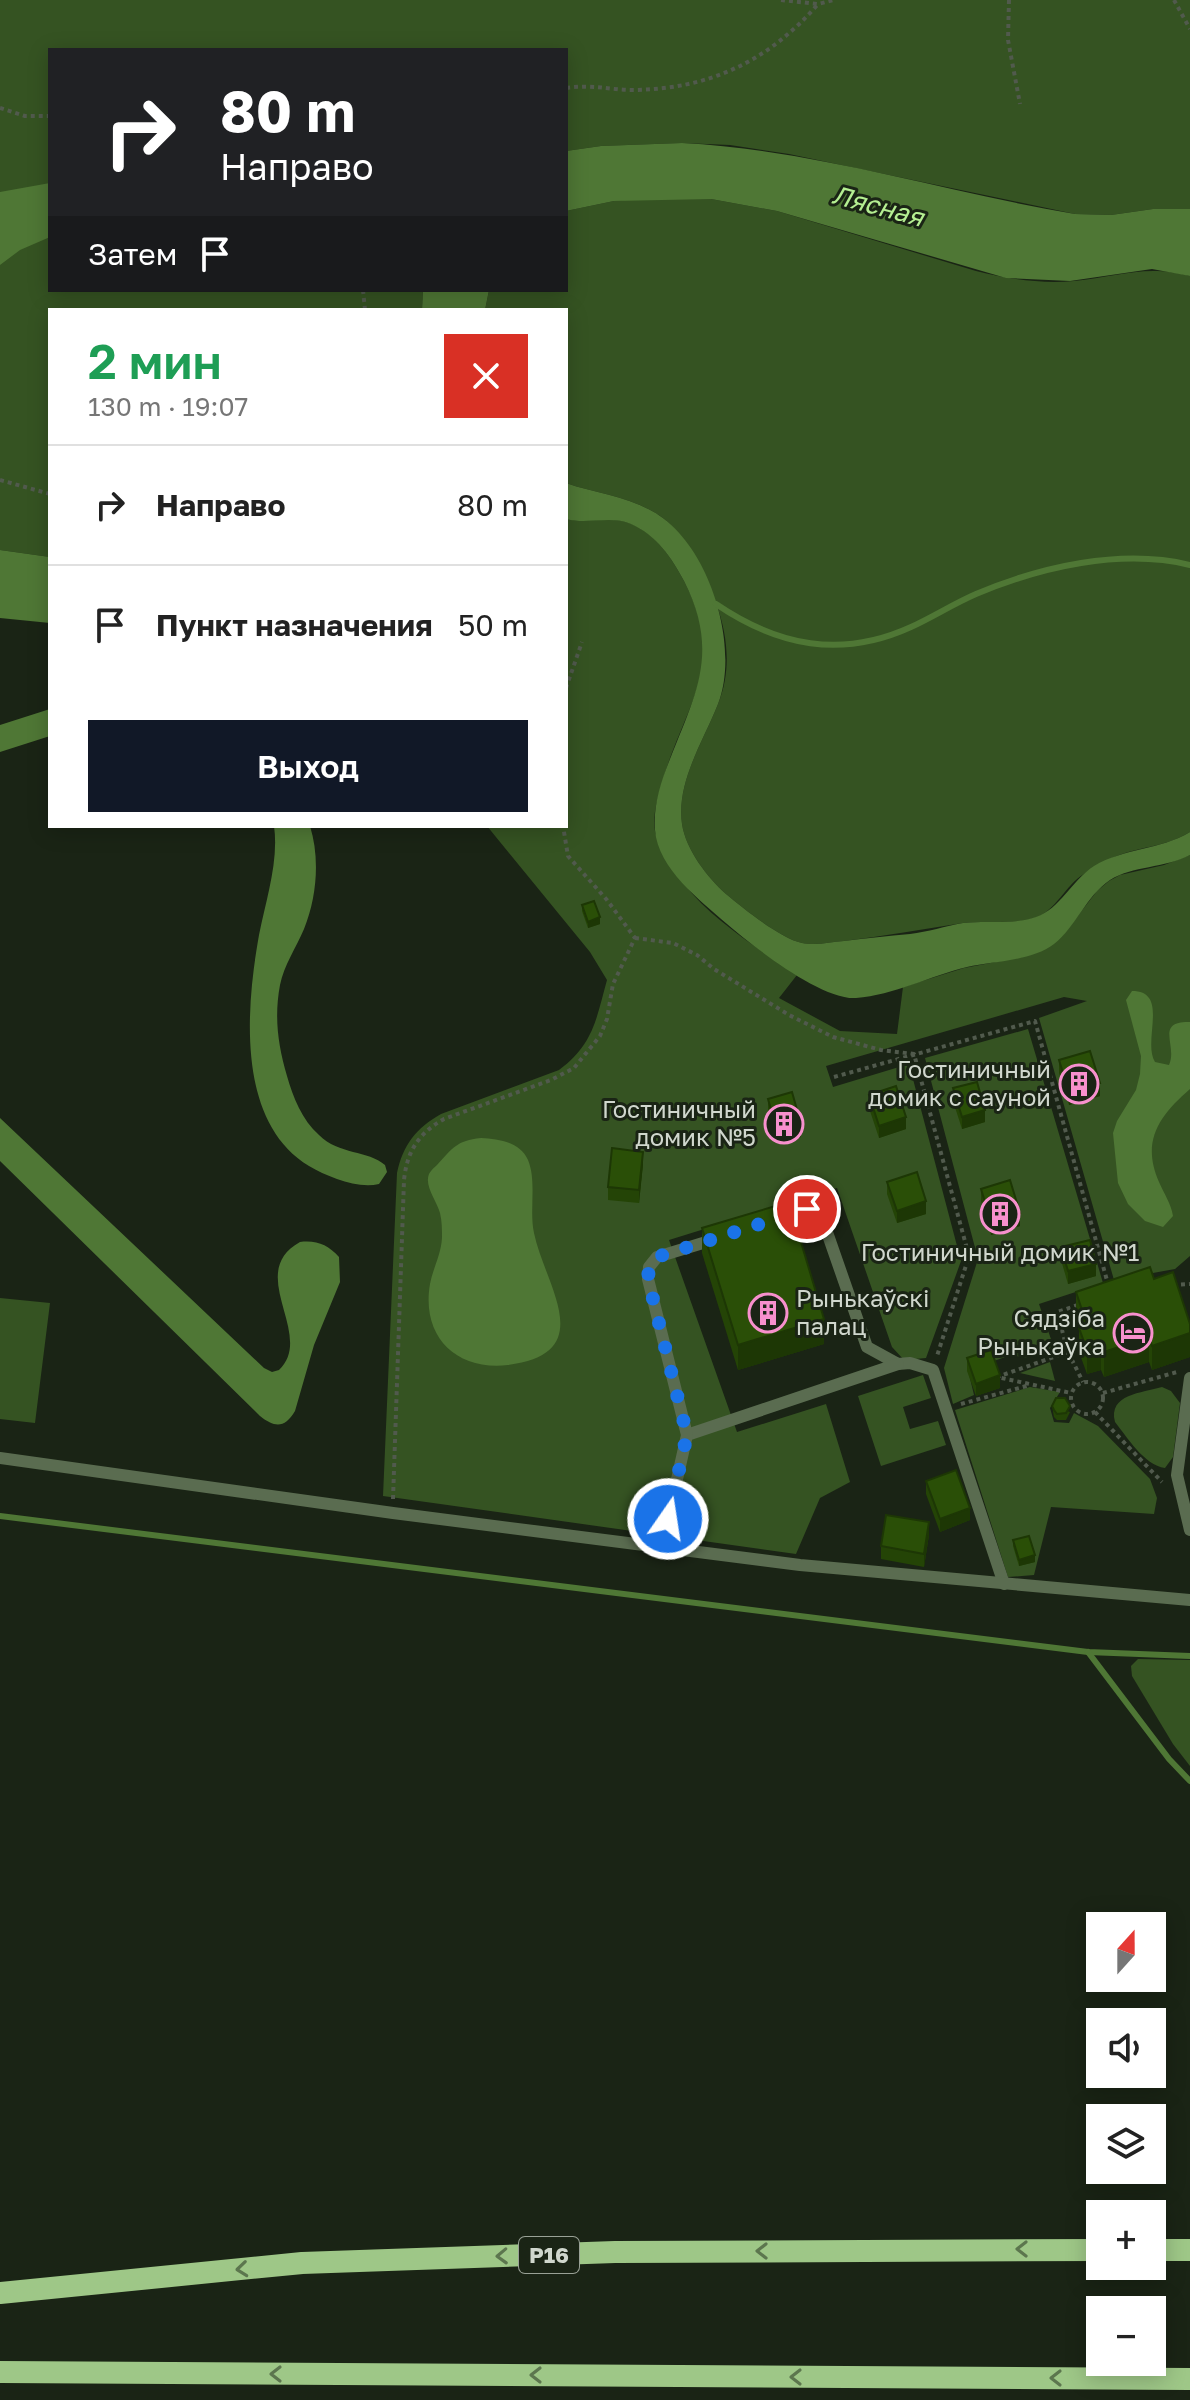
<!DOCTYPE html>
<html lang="ru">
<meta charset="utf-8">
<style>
:root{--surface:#fff;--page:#f2f2f2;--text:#222;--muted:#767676;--line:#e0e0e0;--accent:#111827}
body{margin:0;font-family:"Golos Text",sans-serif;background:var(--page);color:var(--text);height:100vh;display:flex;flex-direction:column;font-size:30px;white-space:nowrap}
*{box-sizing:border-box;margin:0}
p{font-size:26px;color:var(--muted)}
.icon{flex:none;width:44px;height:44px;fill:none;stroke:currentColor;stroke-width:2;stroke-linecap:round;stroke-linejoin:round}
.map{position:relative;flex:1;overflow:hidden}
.panel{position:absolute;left:48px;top:308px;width:520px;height:520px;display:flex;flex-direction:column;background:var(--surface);border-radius:0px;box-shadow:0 4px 20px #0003}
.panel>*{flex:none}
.banner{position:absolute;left:48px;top:48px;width:520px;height:244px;border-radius:0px;box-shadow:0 4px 20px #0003;background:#202124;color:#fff;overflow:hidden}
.needle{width:52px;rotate:21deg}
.fabs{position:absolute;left:1086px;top:1912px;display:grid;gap:16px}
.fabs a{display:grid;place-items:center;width:80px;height:80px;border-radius:0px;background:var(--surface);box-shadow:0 4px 20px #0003;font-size:40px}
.pin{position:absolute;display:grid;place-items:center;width:68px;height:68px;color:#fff;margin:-34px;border:4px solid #fff;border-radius:50%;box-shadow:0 2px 8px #0007}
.me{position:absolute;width:88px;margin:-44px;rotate:13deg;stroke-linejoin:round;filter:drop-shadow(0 0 6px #0008)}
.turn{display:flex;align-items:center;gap:28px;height:168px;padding:0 40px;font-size:36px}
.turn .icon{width:104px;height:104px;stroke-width:2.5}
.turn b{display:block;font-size:56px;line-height:68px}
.then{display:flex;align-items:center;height:76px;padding:0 40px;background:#0003;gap:16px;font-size:30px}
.round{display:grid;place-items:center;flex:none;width:84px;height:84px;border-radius:0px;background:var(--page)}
.summary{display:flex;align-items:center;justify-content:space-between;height:136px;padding:0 40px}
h1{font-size:48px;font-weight:600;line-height:60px;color:#1e9e55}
.primary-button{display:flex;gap:16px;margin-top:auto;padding:16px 40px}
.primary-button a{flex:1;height:92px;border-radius:0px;background:var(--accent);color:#fff;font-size:32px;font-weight:600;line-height:92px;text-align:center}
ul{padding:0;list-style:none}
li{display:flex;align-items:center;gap:24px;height:120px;padding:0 40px;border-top:2px solid var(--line)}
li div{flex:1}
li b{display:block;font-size:30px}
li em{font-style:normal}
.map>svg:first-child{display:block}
.green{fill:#355322}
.water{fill:#4f7735}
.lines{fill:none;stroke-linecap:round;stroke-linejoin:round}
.stream{stroke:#4f7735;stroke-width:6}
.path{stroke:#515a4d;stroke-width:4;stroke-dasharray:4 4;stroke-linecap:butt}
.service{stroke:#5a6c50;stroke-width:12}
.trunk{stroke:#9ec787;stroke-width:22}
.wall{fill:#244406}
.shaded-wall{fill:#1d3705}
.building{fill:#2a4f07;stroke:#1d3705;stroke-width:2}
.oneway{stroke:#5c764e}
.route{stroke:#1a73e8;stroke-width:14;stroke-dasharray:0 25.2}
.labels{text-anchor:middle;stroke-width:6;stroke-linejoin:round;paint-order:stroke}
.shield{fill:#1a2415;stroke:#99a196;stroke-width:2}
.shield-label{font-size:22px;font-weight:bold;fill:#d0d7cd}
.poi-label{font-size:24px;fill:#d0d7cd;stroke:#1a2415;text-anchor:end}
.water-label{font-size:26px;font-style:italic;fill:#b5ef92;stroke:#1a2415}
</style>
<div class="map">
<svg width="1190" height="2400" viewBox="0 0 1190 2400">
<rect width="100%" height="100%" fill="#1a2415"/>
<g class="green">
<polygon points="0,0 1190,0 1190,209 1153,209 1111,215 1075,214 789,154 730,145 682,143 601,146 566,151 566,50 50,50 50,290 423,290 422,310 50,310 50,557 0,550"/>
<path d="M646,198l65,1 66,12 199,60c32,8 65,13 98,10 43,-4 72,-17 116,-5v556c-26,16 -53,14 -80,27 -9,4 -17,10 -26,15 -19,11 -27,36 -49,44 -22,7 -49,2 -72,5 -40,6 -79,13 -119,18 -15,1 -27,5 -42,2 -22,-5 -58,-34 -76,-49 -19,-17 -40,-44 -44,-70 -6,-42 22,-84 36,-120 21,-51 1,-106 -26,-150 -10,-18 -21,-33 -40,-43 -26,-15 -58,-18 -86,-28v-173h-81l4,-20h77v-79l48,-10z"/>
<path d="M566,519c22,5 45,-4 66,5 24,11 40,34 52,57 45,86 0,123 -22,202 -4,14 -10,33 -7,48 1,7 7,15 11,21 5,10 10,23 18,32 29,37 74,64 113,91l-18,23 61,33 57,3 6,-47 61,-19 58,-11 41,-22 34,-44 12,-10 11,-6 44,-10 26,-10v401l-15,13 -61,11 -75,-262 48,-17 -23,-4 -238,69 7,21 76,-23 52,197 -35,97 -22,2 -12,-13 -55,-159 -168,52 68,192 89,-28 24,78 -30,16 -24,56 -413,-58 14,-323c6,-28 19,-45 44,-59l118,-44c35,-26 37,-51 48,-90l-17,-28 -103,-126h79z"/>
<polygon points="1028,1029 1103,1283 1039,1304 1054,1348 1027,1358 1011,1355 968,1370 974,1395 953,1404 944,1368 978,1259 925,1058"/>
<polygon points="0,1298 50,1303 35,1423 0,1419"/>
<polygon points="1050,1362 1055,1381 1020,1373"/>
<polygon points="923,1375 931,1398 903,1407 910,1429 938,1421 946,1445 881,1466 858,1396"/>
<polygon points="1030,1387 1060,1392 1050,1408 1054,1422 1069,1423 1074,1413 1098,1426 1150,1479 1157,1498 1154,1514 1051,1507 1034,1575 1008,1577 955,1410"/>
<path d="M1162,1387l9,4 9,12 -7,54 -8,11c-21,-3 -38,-31 -50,-46 -7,-28 27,-29 47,-35z"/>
<polygon points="1138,1659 1190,1660 1190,1766 1173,1744 1132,1676 1131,1666"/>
</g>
<g class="water">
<path d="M682,143c133,7 262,49 393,71l36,1 42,-6h37v67l-38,-7 -82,12 -64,-3 -229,-67 -66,-12 -97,2 -48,10v-60l35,-5z"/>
<polygon points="50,183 50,237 20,250 0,265 0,192"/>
<polygon points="423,290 489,290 485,310 422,310"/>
<path d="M566,483c28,10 60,13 86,28 56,30 89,134 66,193 -14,36 -42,78 -36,120 4,26 25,53 44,70 18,15 54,44 76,49 15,3 27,-1 42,-2 22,-3 44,-5 66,-7 18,-2 35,-8 53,-11 24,-3 50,2 73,-6 24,-8 36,-37 58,-51 30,-18 66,-16 96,-34v23c-25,13 -58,11 -80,25 -24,16 -34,47 -56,64 -22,17 -60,17 -87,23 -37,9 -73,28 -111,31 -35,2 -102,-51 -129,-74 -27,-24 -69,-55 -72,-94 -2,-24 6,-49 15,-71 26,-66 50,-107 14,-178 -12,-23 -28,-46 -53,-57 -21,-9 -43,1 -65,-5z"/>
<polygon points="0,550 50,557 50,623 0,618"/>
<polygon points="50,709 50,736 0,752 0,725"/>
<path d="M274,826h36c10,32 7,71 -6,103 -8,19 -20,36 -24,56 -6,32 -2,60 7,91 6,21 15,44 32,59 20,20 49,15 66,30l2,7 -8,12c-22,5 -51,-7 -70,-18 -73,-44 -63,-158 -50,-231 7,-35 20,-74 15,-109z"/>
<path d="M1132,991c38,0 10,50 23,71l14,3c9,-19 -15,-44 21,-43v67c-31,27 -49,52 -31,93 5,12 12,21 14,34l-10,11 -18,-6 -17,-17 -10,-21 -5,-50 4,-12 19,-31 4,-16 1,-18 -15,-56z"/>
<path d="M0,1118l264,250 8,4 7,-2c37,-35 -35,-97 21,-128 17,-2 28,3 39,15l1,25 -26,63 -19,66c-10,17 -20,17 -35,5l-260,-255z"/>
<path d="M481,1138c18,1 39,4 47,22 9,22 1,50 6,73 11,53 66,120 -26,132 -52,6 -87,-29 -78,-81 3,-16 11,-29 12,-46 0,-8 0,-17 -2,-25 -3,-12 -16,-27 -11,-39 3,-5 5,-6 8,-9 17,-18 19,-24 44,-27z"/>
</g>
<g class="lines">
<g class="stream">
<path d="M716,604c62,42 125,55 195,23 22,-10 42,-23 65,-33 64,-27 145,-46 214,-29"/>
<polyline points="0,1516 1088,1652 1190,1656"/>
<polyline points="1088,1652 1169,1759 1190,1781"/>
</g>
<g class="path">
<polyline points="781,0 818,4 834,0"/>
<polyline points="1009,0 1008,40 1020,104"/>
<polyline points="1174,0 1190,29"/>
<path d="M566,88c28,-4 42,2 68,2 75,-1 135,-29 184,-86"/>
<polyline points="0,108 25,116 50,116"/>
<polyline points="363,290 365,310"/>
<polyline points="0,480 50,494"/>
<polyline points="566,688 582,642"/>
<polyline points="635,938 673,943 697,955 714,969 789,1015 833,1037 881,1050 914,1054 969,1256 937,1356"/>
<polyline points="834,1077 1035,1021 1108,1284"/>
<polyline points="1173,1285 1190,1284"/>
<polyline points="1078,1305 1057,1312 1068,1352 1083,1382"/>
<polyline points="1068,1352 997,1377 1071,1393"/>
<circle cx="1087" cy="1398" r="16"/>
<polyline points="1103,1393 1177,1372"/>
<polyline points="961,1404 1030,1385"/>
<polyline points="1095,1412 1162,1482"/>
<path d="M393,1499l11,-319c3,-29 15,-47 40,-61l107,-39 23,-12 26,-32 7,-17 6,-35 22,-46 -28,-38 -39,-44 -5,-30"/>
</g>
<g class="service">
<polyline points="779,1219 807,1209 821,1215 867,1347 898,1364 910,1363 933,1370 1004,1584"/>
<polyline points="1190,1378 1177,1475 1190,1530"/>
<polyline points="687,1435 898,1364"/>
<polyline points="0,1458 393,1513 800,1565 1190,1600"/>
<polyline points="667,1547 668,1519 687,1435 648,1279 649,1267 657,1257 716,1239"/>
</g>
<g class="trunk">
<polyline points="1152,2250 1190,2250"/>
<polyline points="0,2293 302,2263 615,2252 1100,2250"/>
<polyline points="0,2372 1190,2379"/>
</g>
</g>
<g class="wall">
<polygon points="582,905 600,924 588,928 582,911"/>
<polygon points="1059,1060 1100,1096 1069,1105 1059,1073"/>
<polygon points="953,1088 985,1122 962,1129 953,1101"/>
<polygon points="869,1095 906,1129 879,1138 869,1108"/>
<polygon points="768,1099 801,1137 777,1143 768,1112"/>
<polygon points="643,1164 639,1203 608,1200 608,1187"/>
<polygon points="887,1182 926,1214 897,1223 887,1194"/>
<polygon points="981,1189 1020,1226 991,1235 981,1201"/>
<polygon points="702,1228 824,1344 738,1370 702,1253"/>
<polygon points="1061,1247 1096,1276 1068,1284 1061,1260"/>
<polygon points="1154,1279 1190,1324 1190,1357 1152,1370 1149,1362 1104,1377 1101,1370 1087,1374 1079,1352 1079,1328 1076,1317 1076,1292"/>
<polygon points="967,1358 1000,1388 976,1396 967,1371"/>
<polygon points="1052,1406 1070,1412 1066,1420 1057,1420 1054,1417"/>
<polygon points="926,1481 970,1520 940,1532 926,1494"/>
<polygon points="929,1535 924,1567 881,1559 881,1546"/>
<polygon points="1013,1540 1035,1562 1019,1566 1013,1546"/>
</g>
<g class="shaded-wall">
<polygon points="600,917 600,924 588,928 588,922"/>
<polygon points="1100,1083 1100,1096 1069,1105 1069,1092"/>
<polygon points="985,1110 985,1122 962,1129 962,1117"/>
<polygon points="906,1117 906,1129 879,1138 879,1126"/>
<polygon points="801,1124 801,1137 777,1143 777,1131"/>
<polygon points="643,1152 643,1164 639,1203 639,1190"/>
<polygon points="926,1201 926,1214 897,1223 897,1211"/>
<polygon points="1020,1213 1020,1226 991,1235 991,1222"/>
<polygon points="1096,1264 1096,1276 1068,1284 1068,1271"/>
<polygon points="824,1319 824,1344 738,1370 738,1345"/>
<polygon points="1190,1333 1190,1357 1152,1370 1152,1346"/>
<polygon points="1149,1337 1149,1362 1104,1377 1104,1352"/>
<polygon points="1101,1345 1101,1370 1087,1374 1087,1350"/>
<polygon points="1000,1375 1000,1388 976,1396 976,1384"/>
<polygon points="970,1508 970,1520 940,1532 940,1519"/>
<polygon points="929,1522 929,1535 924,1567 924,1554"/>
<polygon points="1035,1555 1035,1562 1019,1566 1019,1560"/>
</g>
<g class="building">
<polygon points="594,901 600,917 588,922 582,905"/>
<polygon points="1090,1051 1100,1083 1069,1092 1059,1060"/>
<polygon points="977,1082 985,1110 962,1117 953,1088"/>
<polygon points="896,1086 906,1117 879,1126 869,1095"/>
<polygon points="792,1092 801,1124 777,1131 768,1099"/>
<polygon points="612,1148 643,1152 639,1190 608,1187"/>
<polygon points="917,1172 926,1201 897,1211 887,1182"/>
<polygon points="1010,1180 1020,1213 991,1222 981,1189"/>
<polygon points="789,1202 824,1319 738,1345 702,1228"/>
<polygon points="1090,1240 1096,1264 1068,1271 1061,1247"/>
<polygon points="1150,1267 1154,1279 1173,1272 1190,1324 1190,1333 1152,1346 1149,1337 1104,1352 1101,1345 1087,1350 1079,1328 1087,1325 1076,1292"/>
<polygon points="991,1350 1000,1375 976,1384 967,1358"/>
<polygon points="1056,1398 1065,1398 1070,1406 1066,1413 1057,1414 1054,1410 1052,1406"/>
<polygon points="956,1470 970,1508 940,1519 926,1481"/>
<polygon points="886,1515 929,1522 924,1554 881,1546"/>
<polygon points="1029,1536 1035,1555 1019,1560 1013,1540"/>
</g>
<defs><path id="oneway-chevron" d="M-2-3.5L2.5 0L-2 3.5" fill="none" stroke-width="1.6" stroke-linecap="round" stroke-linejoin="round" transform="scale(2)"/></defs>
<g class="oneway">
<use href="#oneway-chevron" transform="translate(1022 2249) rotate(-180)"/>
<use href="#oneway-chevron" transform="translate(762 2251) rotate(180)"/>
<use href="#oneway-chevron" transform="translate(502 2256) rotate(178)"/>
<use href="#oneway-chevron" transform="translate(242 2269) rotate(174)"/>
<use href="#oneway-chevron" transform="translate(276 2374) rotate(-180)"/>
<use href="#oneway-chevron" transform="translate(536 2375) rotate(-180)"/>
<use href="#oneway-chevron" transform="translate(796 2377) rotate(-180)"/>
<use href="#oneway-chevron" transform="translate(1056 2378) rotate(-180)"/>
</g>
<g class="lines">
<polyline class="route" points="668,1519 687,1435 648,1279 649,1267 657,1257 807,1209"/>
</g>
<defs>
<g id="building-ring" transform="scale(2)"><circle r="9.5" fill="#1a2415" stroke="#f790cd" stroke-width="1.5"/><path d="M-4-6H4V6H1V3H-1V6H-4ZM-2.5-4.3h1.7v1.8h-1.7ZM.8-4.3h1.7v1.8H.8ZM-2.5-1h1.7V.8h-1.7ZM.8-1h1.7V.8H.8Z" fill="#f790cd"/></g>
<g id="hotel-ring" transform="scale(2)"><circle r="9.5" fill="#1a2415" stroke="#f790cd" stroke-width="1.5"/><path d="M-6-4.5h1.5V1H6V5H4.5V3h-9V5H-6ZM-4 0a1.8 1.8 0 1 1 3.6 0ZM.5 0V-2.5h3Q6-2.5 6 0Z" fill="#f790cd"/></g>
</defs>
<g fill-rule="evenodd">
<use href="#building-ring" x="1079" y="1084"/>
<use href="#building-ring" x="784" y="1124"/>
<use href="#building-ring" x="1000" y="1214"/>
<use href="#building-ring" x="768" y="1313"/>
<use href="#hotel-ring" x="1133" y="1333"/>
</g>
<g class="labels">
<rect class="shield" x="519" y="2237" width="60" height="36" rx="6"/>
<g class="shield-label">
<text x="549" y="2263">Р16</text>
</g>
<g class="poi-label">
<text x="1051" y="1078">Гостиничный<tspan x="1051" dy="28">домик с сауной</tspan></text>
<text x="756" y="1118">Гостиничный<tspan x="756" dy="28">домик №5</tspan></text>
<text x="1000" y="1261" text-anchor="middle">Гостиничный домик №1</text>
<text x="796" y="1307" text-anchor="start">Рынькаўскi<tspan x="796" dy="28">палац</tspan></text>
<text x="1105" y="1327">Сядзіба<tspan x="1105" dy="28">Рынькаўка</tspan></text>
</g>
<g class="water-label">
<text transform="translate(878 206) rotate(15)" y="9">Лясная</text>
</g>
</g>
</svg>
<div class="fabs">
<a><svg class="needle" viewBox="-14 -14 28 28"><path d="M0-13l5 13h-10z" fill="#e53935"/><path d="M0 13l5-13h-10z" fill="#767676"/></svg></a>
<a><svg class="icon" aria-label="sound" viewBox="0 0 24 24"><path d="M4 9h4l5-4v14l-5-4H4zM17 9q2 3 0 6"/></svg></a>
<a><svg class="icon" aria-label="layers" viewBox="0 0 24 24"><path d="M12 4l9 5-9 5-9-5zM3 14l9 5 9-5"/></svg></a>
<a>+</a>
<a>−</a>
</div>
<div class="pin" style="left:807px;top:1209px;background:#d93025"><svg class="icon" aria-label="arrive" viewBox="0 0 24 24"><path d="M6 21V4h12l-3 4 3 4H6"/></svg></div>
<svg class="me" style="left:668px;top:1519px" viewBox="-20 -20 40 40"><circle r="17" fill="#1a73e8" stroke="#fff" stroke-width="3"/><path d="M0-11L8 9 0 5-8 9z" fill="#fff"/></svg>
<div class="banner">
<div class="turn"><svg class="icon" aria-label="right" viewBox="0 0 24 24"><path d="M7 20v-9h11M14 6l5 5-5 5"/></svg><div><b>80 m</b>Направо</div></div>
<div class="then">Затем<svg class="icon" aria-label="arrive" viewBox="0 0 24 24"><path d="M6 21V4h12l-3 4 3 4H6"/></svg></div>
</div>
<section class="panel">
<div class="summary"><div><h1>2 мин</h1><p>130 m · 19:07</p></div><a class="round" style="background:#d93025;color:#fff"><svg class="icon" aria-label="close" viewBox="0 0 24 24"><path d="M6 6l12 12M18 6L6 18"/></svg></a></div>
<ul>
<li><svg class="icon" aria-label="right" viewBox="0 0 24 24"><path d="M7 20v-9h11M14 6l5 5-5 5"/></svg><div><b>Направо</b></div><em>80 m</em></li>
<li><svg class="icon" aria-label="arrive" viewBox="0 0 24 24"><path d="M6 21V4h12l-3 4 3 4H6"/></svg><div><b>Пункт назначения</b></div><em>50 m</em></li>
</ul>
<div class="primary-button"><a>Выход</a></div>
</section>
</div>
